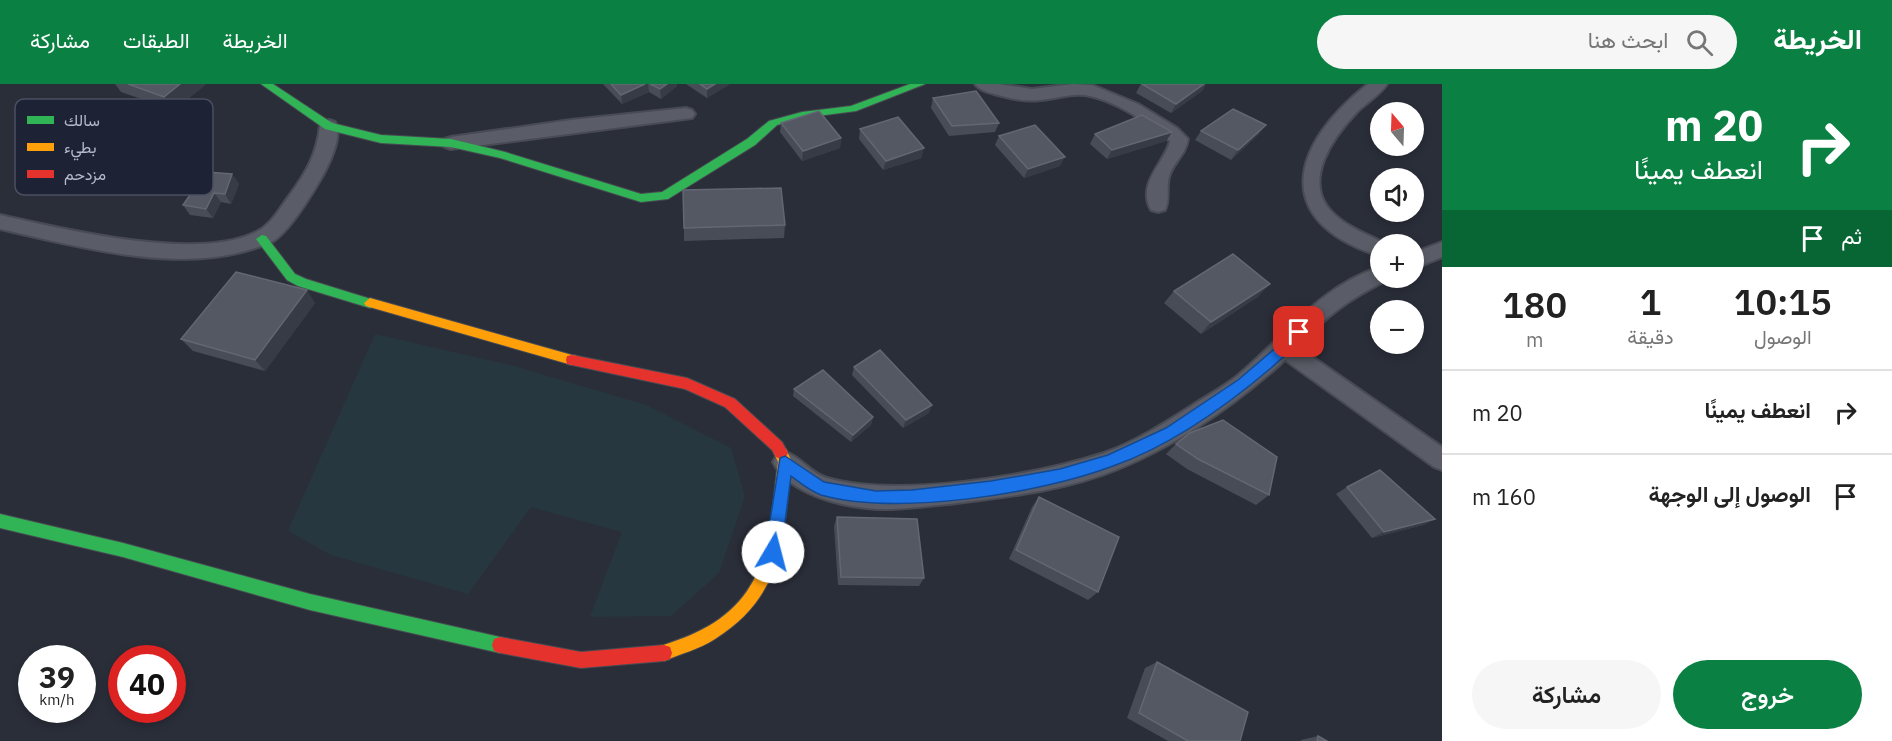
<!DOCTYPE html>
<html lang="ar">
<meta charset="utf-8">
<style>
:root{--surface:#fff;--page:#f6f6f6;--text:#222;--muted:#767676;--line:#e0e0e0;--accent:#0b8043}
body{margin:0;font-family:"IBM Plex Sans",Vazirmatn,sans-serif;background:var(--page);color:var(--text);direction:rtl;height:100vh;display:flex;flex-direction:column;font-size:22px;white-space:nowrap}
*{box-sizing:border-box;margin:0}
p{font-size:20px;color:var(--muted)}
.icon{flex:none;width:33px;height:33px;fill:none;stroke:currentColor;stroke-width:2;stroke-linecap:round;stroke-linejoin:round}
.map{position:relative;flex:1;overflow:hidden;direction:ltr}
.side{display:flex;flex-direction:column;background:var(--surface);width:450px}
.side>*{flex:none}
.guide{background:#0b8043;color:#fff;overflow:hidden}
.needle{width:39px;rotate:341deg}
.buttons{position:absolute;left:1370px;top:18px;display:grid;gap:12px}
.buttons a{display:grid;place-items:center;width:54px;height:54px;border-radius:50%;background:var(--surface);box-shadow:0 3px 9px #0003;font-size:30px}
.speed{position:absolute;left:18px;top:561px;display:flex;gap:12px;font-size:30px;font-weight:700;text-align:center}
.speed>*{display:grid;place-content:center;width:78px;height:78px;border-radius:50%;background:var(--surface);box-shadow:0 3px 9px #0003;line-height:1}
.speed small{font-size:15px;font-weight:400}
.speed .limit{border:9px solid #d22;background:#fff;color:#111}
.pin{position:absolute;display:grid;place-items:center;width:51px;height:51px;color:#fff;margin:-26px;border-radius:12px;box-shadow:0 3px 9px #0006}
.me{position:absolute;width:66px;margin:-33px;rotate:8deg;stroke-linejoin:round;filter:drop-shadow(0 0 4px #0008)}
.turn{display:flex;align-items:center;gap:21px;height:126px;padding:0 30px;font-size:27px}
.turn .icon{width:78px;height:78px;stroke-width:2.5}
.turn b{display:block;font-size:42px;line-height:51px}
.then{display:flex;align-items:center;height:57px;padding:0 30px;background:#0003;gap:12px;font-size:22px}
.eta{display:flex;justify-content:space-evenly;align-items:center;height:102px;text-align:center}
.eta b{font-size:36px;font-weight:600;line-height:42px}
.button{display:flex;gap:12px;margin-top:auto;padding:12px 30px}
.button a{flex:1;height:69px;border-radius:36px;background:var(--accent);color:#fff;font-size:24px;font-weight:600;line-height:69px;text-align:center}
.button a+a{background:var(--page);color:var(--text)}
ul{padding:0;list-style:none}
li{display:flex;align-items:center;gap:18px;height:84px;padding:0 30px;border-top:2px solid var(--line)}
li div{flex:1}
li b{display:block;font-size:22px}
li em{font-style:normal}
header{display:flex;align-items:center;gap:36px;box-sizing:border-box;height:84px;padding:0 30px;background:var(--accent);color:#fff}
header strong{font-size:28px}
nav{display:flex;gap:33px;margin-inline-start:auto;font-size:21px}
.search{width:420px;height:54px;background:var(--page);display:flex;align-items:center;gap:15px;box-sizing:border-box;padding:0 21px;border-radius:33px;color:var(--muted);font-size:22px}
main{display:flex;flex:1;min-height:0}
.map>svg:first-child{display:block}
.green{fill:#27373f}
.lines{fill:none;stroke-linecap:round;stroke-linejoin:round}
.street-casing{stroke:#484b53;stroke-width:4}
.fast-casing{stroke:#484b53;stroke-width:2}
.slow-casing{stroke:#484b53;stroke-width:2}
.jam-casing{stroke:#484b53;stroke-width:2}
.street{fill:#5a5d67;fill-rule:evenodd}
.fast{fill:#30b455;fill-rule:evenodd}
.slow{fill:#ff9f0a;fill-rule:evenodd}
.jam{fill:#e5322d;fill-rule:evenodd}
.wall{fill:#484c57}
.shaded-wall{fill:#373b46}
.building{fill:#545863;stroke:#636773;stroke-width:1.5}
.route{fill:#1a73e8;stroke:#114b97;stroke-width:1.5}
.key{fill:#1d2234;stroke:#4b4f61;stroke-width:1.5}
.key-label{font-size:16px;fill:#b5b9ca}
</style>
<header>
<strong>الخريطة</strong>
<div class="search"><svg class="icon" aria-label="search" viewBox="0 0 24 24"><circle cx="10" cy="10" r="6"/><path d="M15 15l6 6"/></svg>ابحث هنا</div>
<nav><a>الخريطة</a><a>الطبقات</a><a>مشاركة</a></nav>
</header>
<main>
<section class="side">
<div class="guide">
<div class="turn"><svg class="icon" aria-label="right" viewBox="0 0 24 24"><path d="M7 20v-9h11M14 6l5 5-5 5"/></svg><div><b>20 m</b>انعطف يمينًا</div></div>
<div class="then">ثم<svg class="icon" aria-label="arrive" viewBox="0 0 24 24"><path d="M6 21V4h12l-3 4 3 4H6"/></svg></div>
</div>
<div class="eta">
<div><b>10:15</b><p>الوصول</p></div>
<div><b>1</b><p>دقيقة</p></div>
<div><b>180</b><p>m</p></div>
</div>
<ul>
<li><svg class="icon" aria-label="right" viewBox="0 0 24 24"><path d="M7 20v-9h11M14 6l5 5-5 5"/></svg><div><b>انعطف يمينًا</b></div><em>20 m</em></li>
<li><svg class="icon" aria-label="arrive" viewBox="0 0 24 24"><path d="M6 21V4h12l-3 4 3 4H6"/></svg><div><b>الوصول إلى الوجهة</b></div><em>160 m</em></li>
</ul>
<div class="button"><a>خروج</a><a>مشاركة</a></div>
</section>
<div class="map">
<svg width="1442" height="657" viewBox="0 0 1442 657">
<rect width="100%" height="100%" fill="#2a2e39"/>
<polygon class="green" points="375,250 514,282 646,321 731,364 745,412 719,489 671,532 590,533 622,448 531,423 468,510 331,471 288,447"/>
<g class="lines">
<g class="street-casing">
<g id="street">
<path d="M975,0h24l33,5 41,-5 19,1 46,19 39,24 11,11c-2,16 -15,23 -19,38 -3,11 1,23 -4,33l-7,2 -7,-2c-15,-27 15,-49 19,-69 -22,-18 -52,-39 -80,-45 -16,-4 -34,3 -50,4 -16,2 -31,-2 -46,-6 -7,-2 -15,-4 -19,-10z"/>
<path d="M1368,0h19c-7,11 -21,19 -30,28 -23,24 -55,68 -26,99 15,16 37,24 56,33h-7v12c-112,-35 -88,-113 -12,-172z"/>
<polygon points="686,24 692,26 695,30 692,34 451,65 445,63 442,59 445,55 451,53 571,36"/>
<path d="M329,36l6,2c9,14 -8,47 -16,60 -10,17 -28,46 -44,58 -8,5 -17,7 -26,10 -76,23 -173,-4 -249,-21v-14c63,14 197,47 256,17 15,-7 24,-24 33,-36 17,-23 28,-42 31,-70l3,-4z"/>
<polygon points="1442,158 1442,173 1413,185 1413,169"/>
<path d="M1380,183v11h9l-2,2c-39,20 -59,34 -89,67l144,100v23l-8,-3 -149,-107c-49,44 -106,84 -167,109 -53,22 -113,28 -169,35 -24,2 -48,6 -72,5 -33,-2 -88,-14 -104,-47l4,-7 8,-3c16,5 25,21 42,26 71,20 206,-2 277,-25 34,-12 65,-33 95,-52 13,-8 27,-16 38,-25 47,-39 83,-90 143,-109z"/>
</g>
</g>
<g class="fast-casing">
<g id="fast">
<polygon points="261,0 273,0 332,39 381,51 451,55 505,68 641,110 662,108 747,55 769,37 802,28 851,22 910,0 925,0 856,27 802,34 777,41 755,61 668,115 641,118 500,74 451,63 381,59 325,45"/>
<polygon points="262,151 266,152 295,190 306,195 374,216 376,219 374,222 370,224 298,202 287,196 256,155"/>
<polygon points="0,430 123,459 310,510 500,553 506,555 508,561 506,567 500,569 310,526 123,473 0,444"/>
</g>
</g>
<g class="slow-casing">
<g id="slow">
<polygon points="370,214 572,271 577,272 578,276 577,280 572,281 366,222 364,219"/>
<path d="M781,363l5,2 6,13c-10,75 -6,132 -77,177 -15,10 -35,15 -51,22l-6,-2 -2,-6 2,-6c14,-5 30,-10 43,-17 71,-36 68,-100 77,-168l-4,-9 2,-4z"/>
</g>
</g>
<g class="jam-casing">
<g id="jam">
<polygon points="572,271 687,294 735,315 782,358 788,369 786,373 781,375 776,373 772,366 725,323 685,305 567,280 566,276 567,272"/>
<polygon points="500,553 581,568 664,561 670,563 672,569 670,575 664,577 581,584 500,569 494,567 492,561 494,555"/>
</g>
</g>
<use href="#street" class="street"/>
<use href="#fast" class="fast"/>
<use href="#slow" class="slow"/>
<use href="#jam" class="jam"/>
</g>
<g class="wall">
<polygon points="115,0 205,0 205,1 174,26 121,8"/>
<polygon points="603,0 677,0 677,2 661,15 649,8 622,20"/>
<polygon points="686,0 730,0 707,14"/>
<polygon points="1141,0 1206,0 1202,7 1171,29 1136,9"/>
<polygon points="933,14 999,39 995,48 949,52 931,24"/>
<polygon points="781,39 841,54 840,64 802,77 780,48"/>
<polygon points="860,45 924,64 921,74 883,86 859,55"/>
<polygon points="1201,47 1259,50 1231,76 1195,56"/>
<polygon points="1172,48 1166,57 1107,75 1090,60 1095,50"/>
<polygon points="999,52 1060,82 1024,94 995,61"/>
<polygon points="232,90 239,100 231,120 221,118 213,134 190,131 183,121"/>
<polygon points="785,141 784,154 684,157 684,144"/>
<polygon points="1174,207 1259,212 1201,250 1164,219"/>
<polygon points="315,219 265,287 193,267 181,255"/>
<polygon points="854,283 929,329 903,344 852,291"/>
<polygon points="794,305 873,333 871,341 851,358 793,312"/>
<polygon points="1176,360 1269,411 1256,421 1187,385 1166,370"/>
<polygon points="1347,403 1435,435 1423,441 1372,454 1336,410"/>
<polygon points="1039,413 1098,508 1088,516 1009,475 1032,423"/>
<polygon points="837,433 924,494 919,502 838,501 834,442"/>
<polygon points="1157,578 1240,657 1168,657 1127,634 1145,584"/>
<polygon points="1318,652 1327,657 1301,657 1301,656"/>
</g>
<g class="shaded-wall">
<polygon points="180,0 205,0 205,1 174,26 164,13"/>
<polygon points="645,0 648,0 649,8 622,20 621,11"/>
<polygon points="667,0 677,0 677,2 661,15 660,5"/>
<polygon points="715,0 730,0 707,14 707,5"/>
<polygon points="1204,0 1206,0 1202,7 1171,29 1176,20"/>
<polygon points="1266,41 1259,50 1231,76 1238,66"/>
<polygon points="1172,48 1166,57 1107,75 1112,66"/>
<polygon points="841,54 840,64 802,77 803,67"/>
<polygon points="924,64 921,74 883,86 886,77"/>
<polygon points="172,70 176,75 179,83 162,98 147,106 143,101"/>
<polygon points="1065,73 1060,82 1024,94 1028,85"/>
<polygon points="232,90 239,100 231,120 225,110"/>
<polygon points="214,109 221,118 213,134 206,125"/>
<polygon points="1270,200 1259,212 1201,250 1211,238"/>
<polygon points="307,206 315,219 265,287 255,276"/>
<polygon points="932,321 929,329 903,344 906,336"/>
<polygon points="873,333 871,341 851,358 853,351"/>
<polygon points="1435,435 1423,441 1372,454 1384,448"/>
</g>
<g class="building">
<polygon points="128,0 180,0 164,13"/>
<polygon points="611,0 645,0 621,11"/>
<polygon points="650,0 667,0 660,5"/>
<polygon points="700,0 715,0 707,5"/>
<polygon points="1142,0 1204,0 1176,20"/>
<polygon points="976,7 999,39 952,42 933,14"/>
<polygon points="1233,25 1266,41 1238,66 1201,47"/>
<polygon points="819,27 841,54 803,67 781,39"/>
<polygon points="1142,31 1172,48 1112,66 1095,50"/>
<polygon points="898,33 924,64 886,77 860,45"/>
<polygon points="1035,41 1065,73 1028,85 999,52"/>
<polygon points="206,88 232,90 225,110 214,109 206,125 183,121"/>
<polygon points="781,104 785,141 684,144 683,106"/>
<polygon points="1233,170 1270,200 1211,238 1174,207"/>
<polygon points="236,188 307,206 255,276 181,255"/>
<polygon points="880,266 932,321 906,336 854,283"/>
<polygon points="823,286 873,333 853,351 794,305"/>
<polygon points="1223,336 1277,373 1269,411 1198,375 1176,360 1190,349"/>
<polygon points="1380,386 1435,435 1384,448 1347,403"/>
<polygon points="1039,413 1119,453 1098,508 1016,466"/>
<polygon points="837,433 917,435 924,494 841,493"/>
<polygon points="1157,578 1248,628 1240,657 1188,657 1139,629"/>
<polygon points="1318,652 1327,657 1317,657"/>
</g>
<path class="route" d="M1299,243l6,5c-8,14 -22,25 -34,36 -46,39 -101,78 -158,98 -74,28 -216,50 -292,29 -11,-4 -21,-12 -30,-19l-10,76 -3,6 -5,2 -5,-2 -3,-6 15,-94 5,-2 39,26 52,9 36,-1 79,-9 69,-12 48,-14 58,-27 72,-48 41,-35 15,-17z"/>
<rect x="15" y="15" width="198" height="96" rx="9" class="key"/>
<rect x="27" y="32" width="27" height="8" fill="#30b455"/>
<rect x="27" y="59" width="27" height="8" fill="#ff9f0a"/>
<rect x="27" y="86" width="27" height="8" fill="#e5322d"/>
<g class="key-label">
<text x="64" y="42">سالك</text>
<text x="64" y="69">بطيء</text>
<text x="64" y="96">مزدحم</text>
</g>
</svg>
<div class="buttons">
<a><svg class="needle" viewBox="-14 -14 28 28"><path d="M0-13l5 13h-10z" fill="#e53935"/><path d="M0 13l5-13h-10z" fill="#767676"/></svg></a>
<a><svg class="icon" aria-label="sound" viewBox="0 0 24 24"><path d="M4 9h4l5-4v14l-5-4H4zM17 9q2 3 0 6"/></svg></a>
<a>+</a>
<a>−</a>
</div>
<div class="speed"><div>39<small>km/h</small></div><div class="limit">40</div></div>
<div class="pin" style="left:1299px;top:248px;background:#d93025"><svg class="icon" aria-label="arrive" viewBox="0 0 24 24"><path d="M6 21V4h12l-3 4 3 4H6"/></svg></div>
<svg class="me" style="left:773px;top:468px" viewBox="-20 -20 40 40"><circle r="19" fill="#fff"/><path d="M0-13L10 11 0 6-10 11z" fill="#1a73e8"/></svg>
</div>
</main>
